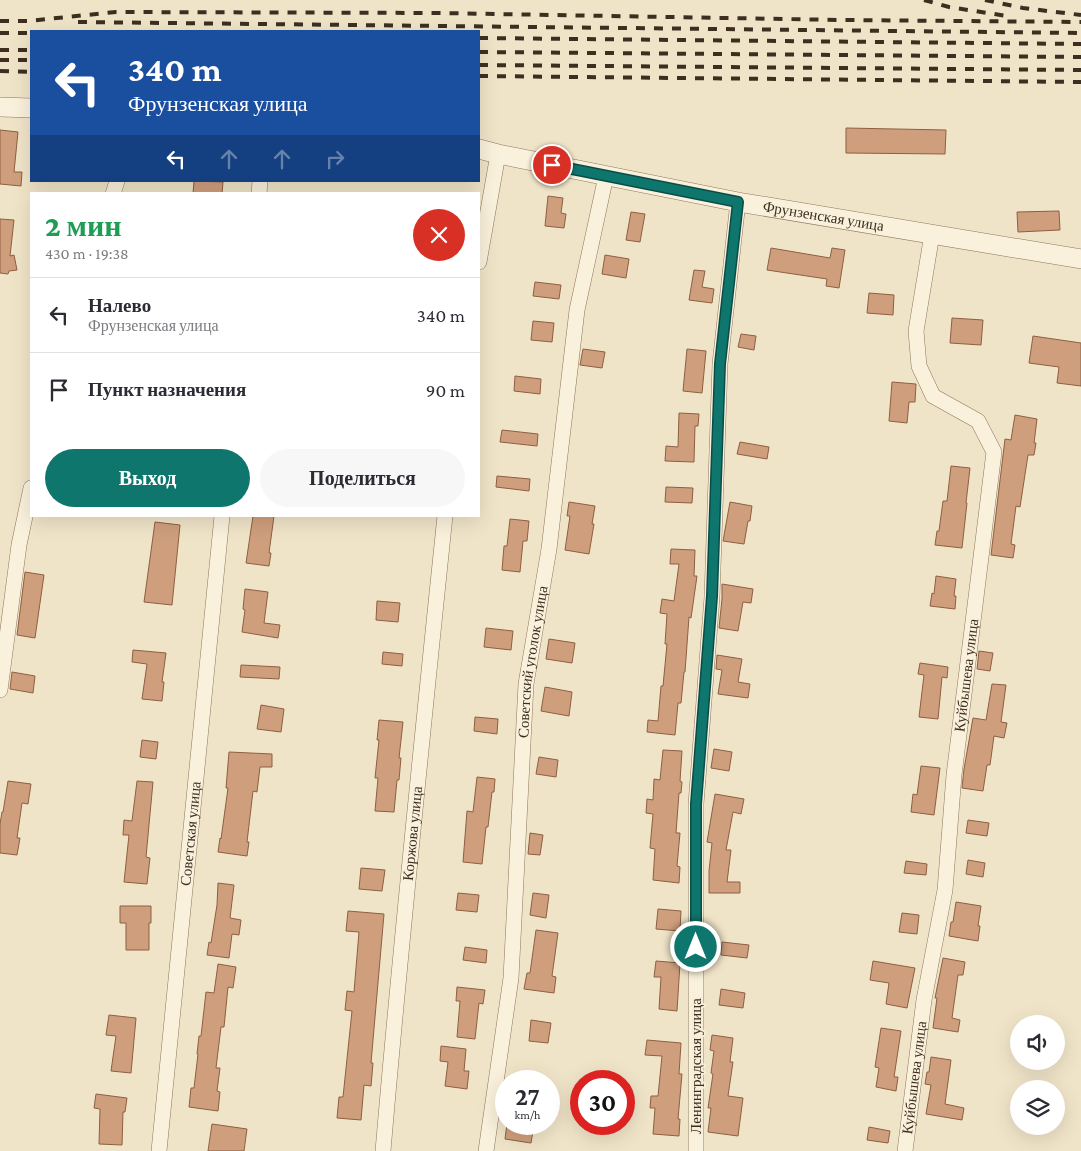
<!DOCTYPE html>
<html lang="ru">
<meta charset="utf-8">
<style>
:root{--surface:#fff;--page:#f7f7f7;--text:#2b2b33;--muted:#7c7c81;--line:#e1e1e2;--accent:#0f766e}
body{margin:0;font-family:"Crimson Pro",serif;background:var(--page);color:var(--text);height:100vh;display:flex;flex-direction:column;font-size:19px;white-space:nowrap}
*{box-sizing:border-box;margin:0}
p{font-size:16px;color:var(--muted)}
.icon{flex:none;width:28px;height:28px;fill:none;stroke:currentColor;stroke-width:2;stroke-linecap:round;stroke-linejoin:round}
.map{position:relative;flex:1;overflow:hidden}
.side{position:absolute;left:30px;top:192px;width:450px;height:325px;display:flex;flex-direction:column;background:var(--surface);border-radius:0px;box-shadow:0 5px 20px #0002}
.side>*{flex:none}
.banner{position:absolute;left:30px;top:30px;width:450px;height:152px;border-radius:0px;box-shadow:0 5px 20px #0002;background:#1a4fa0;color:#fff;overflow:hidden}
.tools{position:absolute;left:1010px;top:1015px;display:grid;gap:10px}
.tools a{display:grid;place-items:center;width:55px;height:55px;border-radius:50%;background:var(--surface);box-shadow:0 5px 20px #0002;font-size:25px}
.speed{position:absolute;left:495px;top:1070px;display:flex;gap:10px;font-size:25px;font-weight:700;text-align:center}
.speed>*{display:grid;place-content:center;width:65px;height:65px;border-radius:50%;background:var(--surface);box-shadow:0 5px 20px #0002;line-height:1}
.speed small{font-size:12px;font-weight:400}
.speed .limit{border:8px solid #d22;background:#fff;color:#111}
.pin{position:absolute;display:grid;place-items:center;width:42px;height:42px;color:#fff;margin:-21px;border:2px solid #fff;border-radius:50%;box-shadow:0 1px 5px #0007}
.me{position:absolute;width:55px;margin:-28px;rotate:0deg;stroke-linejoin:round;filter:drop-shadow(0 0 4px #0008)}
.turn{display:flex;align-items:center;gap:18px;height:105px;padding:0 15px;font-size:22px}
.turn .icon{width:65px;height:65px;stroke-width:2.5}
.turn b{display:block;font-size:35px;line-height:42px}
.lanes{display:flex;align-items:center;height:48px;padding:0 15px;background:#0003;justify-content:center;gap:25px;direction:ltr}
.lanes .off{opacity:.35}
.round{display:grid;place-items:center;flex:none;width:52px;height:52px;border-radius:26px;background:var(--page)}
.overview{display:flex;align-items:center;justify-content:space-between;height:85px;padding:0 15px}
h1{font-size:30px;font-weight:800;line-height:38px;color:#1e9e55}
.cta{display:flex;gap:10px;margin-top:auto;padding:10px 15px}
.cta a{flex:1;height:58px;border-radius:30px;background:var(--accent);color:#fff;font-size:20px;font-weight:800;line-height:58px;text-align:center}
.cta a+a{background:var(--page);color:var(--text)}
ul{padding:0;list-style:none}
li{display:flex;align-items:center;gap:15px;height:75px;padding:0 15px;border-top:1px solid var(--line)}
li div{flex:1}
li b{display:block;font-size:19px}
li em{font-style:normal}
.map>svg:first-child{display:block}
.building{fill:#cf9f7d;stroke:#8d5f41}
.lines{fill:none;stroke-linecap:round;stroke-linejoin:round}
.minor-casing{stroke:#8d765c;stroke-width:16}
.tertiary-casing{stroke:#8d765c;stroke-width:20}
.minor{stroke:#faf1dc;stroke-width:15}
.tertiary{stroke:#faf1dc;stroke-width:19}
.rail{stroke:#3d2e20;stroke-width:4;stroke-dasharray:9 9;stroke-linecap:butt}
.route-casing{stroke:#0a4d48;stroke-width:12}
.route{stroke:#0f766e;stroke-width:9}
.labels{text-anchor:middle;stroke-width:4;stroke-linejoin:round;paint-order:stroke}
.street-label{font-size:15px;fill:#3d2e20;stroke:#f7eed8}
</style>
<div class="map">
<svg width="1081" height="1151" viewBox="0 0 1081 1151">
<rect width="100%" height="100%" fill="#f0e4c8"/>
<g class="building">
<polygon points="846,128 946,130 945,154 846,153"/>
<polygon points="0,130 18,132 14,172 22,172 21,186 0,184"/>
<polygon points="194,181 223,182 222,194 193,194"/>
<polygon points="548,196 563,198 561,213 566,214 564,228 545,226"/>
<polygon points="1059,211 1060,230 1018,232 1017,212"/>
<polygon points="631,212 645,214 640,242 626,240"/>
<polygon points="0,219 14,220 10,256 14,255 17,270 9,271 8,274 0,273"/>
<polygon points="771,248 830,258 832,248 845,250 839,288 826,286 827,279 767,270"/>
<polygon points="605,255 629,259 626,278 602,274"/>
<polygon points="694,270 705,271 702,287 714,289 712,303 689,300"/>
<polygon points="535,282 561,285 559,299 533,296"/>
<polygon points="869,293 894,295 893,315 867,313"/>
<polygon points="952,318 983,320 981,345 950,343"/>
<polygon points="533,321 554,323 552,342 531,340"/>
<polygon points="741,334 756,336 754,350 738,347"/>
<polygon points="1033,336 1081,343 1081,386 1057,383 1059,367 1029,363"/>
<polygon points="583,349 605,352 602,368 580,365"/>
<polygon points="687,349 706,351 702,393 683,391"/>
<polygon points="515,376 541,379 540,394 514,391"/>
<polygon points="892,382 916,384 915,402 909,402 907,423 889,421"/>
<polygon points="679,413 699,414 698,426 695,426 694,462 665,461 666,446 678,447"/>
<polygon points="1015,415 1037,419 1034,443 1036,443 1034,455 1028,455 1020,507 1016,506 1011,544 1015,545 1013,558 991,555 1005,439 1011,440"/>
<polygon points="502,430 538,434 537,446 500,442"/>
<polygon points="740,442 769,447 767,459 737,454"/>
<polygon points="951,466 970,468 966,503 967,503 962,548 935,545 937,531 939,531 943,501 947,501"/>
<polygon points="497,476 530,479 529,491 496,487"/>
<polygon points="666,487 693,488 692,503 665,502"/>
<polygon points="569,502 595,506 592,524 594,524 589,554 565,550 570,516 567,516"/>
<polygon points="730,502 752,506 750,521 748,521 744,544 723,541"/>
<polygon points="253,516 274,516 269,553 271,553 269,566 246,563"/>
<polygon points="510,519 529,521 527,541 523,541 520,572 502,570 504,546 507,546"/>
<polygon points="155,522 180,525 172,605 144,602"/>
<polygon points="671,549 695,550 694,576 697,576 691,618 689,617 685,672 684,672 681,703 678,703 675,735 647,732 648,720 658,721 661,686 663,686 667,644 665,644 667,614 660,613 662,599 674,601 679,564 670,564"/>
<polygon points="25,572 44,575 35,638 17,635"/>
<polygon points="936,576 956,579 954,596 956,596 955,609 930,606 932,593 934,594"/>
<polygon points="722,584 753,589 751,603 743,602 738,631 719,628 722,599"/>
<polygon points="245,589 268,592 264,623 280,625 278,638 242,632 245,610 243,609"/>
<polygon points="377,601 400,603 398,622 376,620"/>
<polygon points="486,628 513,631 511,650 484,647"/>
<polygon points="549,639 575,643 572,663 546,659"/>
<polygon points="133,650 166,653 162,682 164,682 162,701 142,699 147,664 132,662"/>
<polygon points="979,651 993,653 990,671 977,669"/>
<polygon points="383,652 403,654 402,666 382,664"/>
<polygon points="717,655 742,659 738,682 750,684 748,698 718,694 722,670 716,669"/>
<polygon points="920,663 948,667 947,678 942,677 938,719 919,717 924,675 918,674"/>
<polygon points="241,665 280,667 279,679 240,677"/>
<polygon points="12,672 35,676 33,693 10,689"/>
<polygon points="992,684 1006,685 1001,722 1007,723 1004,738 994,736 990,765 987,765 983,791 962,788 964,769 973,718 986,720"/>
<polygon points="545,687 572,692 569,716 541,711"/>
<polygon points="261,705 284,709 281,732 257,729"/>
<polygon points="475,717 498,719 497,734 474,731"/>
<polygon points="379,720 403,722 399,758 401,758 399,780 397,780 394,812 375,811 378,778 375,778 379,740 377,740"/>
<polygon points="142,740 158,742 156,759 140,757"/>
<polygon points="714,749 732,752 729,771 711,768"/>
<polygon points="663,750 682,751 680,781 682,782 681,793 679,793 676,833 680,833 677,866 680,867 679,883 653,880 655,849 650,848 653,814 646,813 647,799 653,800 654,779 660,780"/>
<polygon points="229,752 272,754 272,767 260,767 257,792 253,791 247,842 249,842 247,856 218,852 220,838 221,839 228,788 226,788"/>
<polygon points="539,757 558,760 556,777 536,774"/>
<polygon points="921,766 940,768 934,815 911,812 913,794 917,795"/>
<polygon points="477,777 495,779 494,792 492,792 488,827 486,827 482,864 463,862 467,811 473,812"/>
<polygon points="8,781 31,784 28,804 22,803 17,838 20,838 17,855 0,853 0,824 2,812 3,812"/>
<polygon points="137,781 153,782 146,857 150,858 147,884 124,882 129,835 123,835 124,820 132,821"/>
<polygon points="715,794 744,799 741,814 733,812 726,850 731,850 727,882 740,882 740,893 709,893 709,871 712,843 707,842"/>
<polygon points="968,820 989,823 987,836 966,833"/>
<polygon points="530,833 543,835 540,855 528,854"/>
<polygon points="968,860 985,863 983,877 966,874"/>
<polygon points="906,861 927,864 926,875 904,873"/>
<polygon points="361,868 385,870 382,891 359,889"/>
<polygon points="218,883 234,885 230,918 241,920 239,935 232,934 229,958 207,955 209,942 211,943 217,905"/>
<polygon points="458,893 479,895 477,912 456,910"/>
<polygon points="533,893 549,895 546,918 530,915"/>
<polygon points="956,902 981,906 978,926 980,926 978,941 949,936 951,922 953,922"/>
<polygon points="120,906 151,906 151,923 149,923 149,950 126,950 126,923 120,923"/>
<polygon points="658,909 681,911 680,931 656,929"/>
<polygon points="348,911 384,914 371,1063 373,1063 371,1086 364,1085 361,1120 337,1118 339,1097 343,1097 352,1011 345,1010 347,991 354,992 359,932 346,931"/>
<polygon points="902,913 919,915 917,934 899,932"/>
<polygon points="536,930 558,933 552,976 556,977 554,993 524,989 527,973 530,973"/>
<polygon points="722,942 749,945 747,958 721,955"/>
<polygon points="465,947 487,950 486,963 463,960"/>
<polygon points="943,958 965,962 963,975 958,975 952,1018 960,1020 958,1032 933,1028 937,998 935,998"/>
<polygon points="656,961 680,963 677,1011 659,1009 661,977 654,977"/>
<polygon points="873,961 915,968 907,1008 886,1004 889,983 870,980"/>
<polygon points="218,964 236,967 233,988 228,987 224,1027 221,1027 216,1068 220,1068 217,1091 220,1092 218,1111 189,1107 191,1088 194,1088 198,1054 197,1054 199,1036 201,1036 206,992 214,993"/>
<polygon points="457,987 485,990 483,1004 479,1003 475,1039 457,1037 460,1001 456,1001"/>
<polygon points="721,989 745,993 743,1008 719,1005"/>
<polygon points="109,1015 136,1018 131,1073 111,1071 116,1036 106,1035"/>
<polygon points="531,1020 551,1023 548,1043 529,1041"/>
<polygon points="881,1028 901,1031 894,1077 898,1077 896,1091 876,1087 879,1068 875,1067"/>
<polygon points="712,1035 733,1038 730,1062 733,1062 728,1096 743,1098 738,1136 708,1132 711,1108 708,1108 713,1074 711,1073 714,1051 710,1050"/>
<polygon points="647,1040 681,1043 679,1074 682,1074 678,1119 680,1119 679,1136 653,1134 655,1108 650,1108 651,1096 658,1096 662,1056 645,1055"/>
<polygon points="441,1046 466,1049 464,1071 469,1071 467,1089 445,1086 448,1062 440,1061"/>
<polygon points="931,1057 951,1060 945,1104 964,1108 962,1120 926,1114 931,1085 925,1084 927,1072 929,1072"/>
<polygon points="96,1094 127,1098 125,1112 123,1112 122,1145 99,1144 100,1109 94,1108"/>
<polygon points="212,1124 247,1129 244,1151 208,1151"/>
<polygon points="507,1124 534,1125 531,1143 505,1139"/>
<polygon points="869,1127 890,1131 888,1143 867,1140"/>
</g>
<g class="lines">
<g class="minor-casing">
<g id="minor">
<polyline points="113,194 117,181"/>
<polyline points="259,194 260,181"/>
<polyline points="479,262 498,154"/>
<polyline points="0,690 19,545 31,488"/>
<path id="s1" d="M159,1151l63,-635"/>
<path id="s2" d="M383,1151c18,-212 40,-423 62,-635"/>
<path id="s3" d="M486,1151l25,-173 15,-294 23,-135 28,-239 29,-134"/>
<polyline points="696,1151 696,804 712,597 720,364 738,202"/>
<path id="s4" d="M905,1151l19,-151 21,-110 9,-115 40,-323 -16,-31 -45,-25 -14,-30 -3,-35 16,-97"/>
</g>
</g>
<g class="tertiary-casing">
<g id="tertiary">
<polyline points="0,107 31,108"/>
<path id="s5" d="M479,149l19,5 240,48 343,57"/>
</g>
</g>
<use href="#minor" class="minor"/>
<use href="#tertiary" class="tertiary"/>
<g class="rail">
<polyline points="924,0 949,7 1007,16"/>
<polyline points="985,0 1023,8 1081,15"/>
<polyline points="0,21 28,21 116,12 438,13 842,20 1081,22"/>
<polyline points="78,22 1081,33"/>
<polyline points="0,33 31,33"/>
<polyline points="479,38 1081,44"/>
<polyline points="0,50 31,50"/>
<polyline points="479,52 1081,57"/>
<polyline points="0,60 31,60"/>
<polyline points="479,65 1081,70"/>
<polyline points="0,71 31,72"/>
<polyline points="479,76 1081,82"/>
</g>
</g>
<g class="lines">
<g class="route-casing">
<polyline id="route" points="552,165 738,202 720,364 712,596 696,804 696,947"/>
</g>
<use href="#route" class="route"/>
</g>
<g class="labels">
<g class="street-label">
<text dy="5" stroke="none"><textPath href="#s5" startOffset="351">Фрунзенская улица</textPath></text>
<text dy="5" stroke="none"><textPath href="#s3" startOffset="492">Советский уголок улица</textPath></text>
<text dy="5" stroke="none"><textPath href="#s4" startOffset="480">Куйбышева улица</textPath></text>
<text dy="5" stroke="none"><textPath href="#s2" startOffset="319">Коржова улица</textPath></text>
<text dy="5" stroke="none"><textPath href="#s1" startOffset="319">Советская улица</textPath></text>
<text transform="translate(696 1066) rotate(-90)" y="5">Ленинградская улица</text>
<text dy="5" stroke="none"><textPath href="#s4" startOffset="74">Куйбышева улица</textPath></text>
</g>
</g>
</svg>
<div class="tools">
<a><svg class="icon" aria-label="sound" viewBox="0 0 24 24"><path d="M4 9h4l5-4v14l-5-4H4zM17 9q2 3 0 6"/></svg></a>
<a><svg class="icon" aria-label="layers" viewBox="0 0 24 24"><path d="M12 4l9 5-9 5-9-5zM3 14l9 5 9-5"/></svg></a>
</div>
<div class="speed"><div>27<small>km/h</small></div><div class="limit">30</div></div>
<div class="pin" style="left:552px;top:165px;background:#d93025"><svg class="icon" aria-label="arrive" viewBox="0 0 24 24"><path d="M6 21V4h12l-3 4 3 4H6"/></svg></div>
<svg class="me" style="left:696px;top:947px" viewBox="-20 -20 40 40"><circle r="17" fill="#0f766e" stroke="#fff" stroke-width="3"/><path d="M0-11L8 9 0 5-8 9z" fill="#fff"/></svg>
<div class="banner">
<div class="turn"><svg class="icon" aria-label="left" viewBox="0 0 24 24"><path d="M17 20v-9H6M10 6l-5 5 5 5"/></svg><div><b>340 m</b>Фрунзенская улица</div></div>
<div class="lanes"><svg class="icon" aria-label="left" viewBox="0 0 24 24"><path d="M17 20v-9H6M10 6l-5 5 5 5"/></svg><svg class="icon off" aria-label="ahead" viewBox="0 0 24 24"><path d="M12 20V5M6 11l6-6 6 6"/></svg><svg class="icon off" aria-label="ahead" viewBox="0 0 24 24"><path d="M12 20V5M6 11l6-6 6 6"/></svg><svg class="icon off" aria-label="right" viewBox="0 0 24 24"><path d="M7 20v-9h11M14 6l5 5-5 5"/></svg></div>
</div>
<section class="side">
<div class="overview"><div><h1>2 мин</h1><p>430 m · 19:38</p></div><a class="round" style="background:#d93025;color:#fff"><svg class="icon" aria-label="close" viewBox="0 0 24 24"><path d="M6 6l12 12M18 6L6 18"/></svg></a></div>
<ul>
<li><svg class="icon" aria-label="left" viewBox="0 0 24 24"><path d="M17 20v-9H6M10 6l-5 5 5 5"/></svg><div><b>Налево</b><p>Фрунзенская улица</p></div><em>340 m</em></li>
<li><svg class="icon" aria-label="arrive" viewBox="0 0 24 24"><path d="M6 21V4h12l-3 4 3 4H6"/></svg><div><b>Пункт назначения</b></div><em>90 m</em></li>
</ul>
<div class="cta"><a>Выход</a><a>Поделиться</a></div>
</section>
</div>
